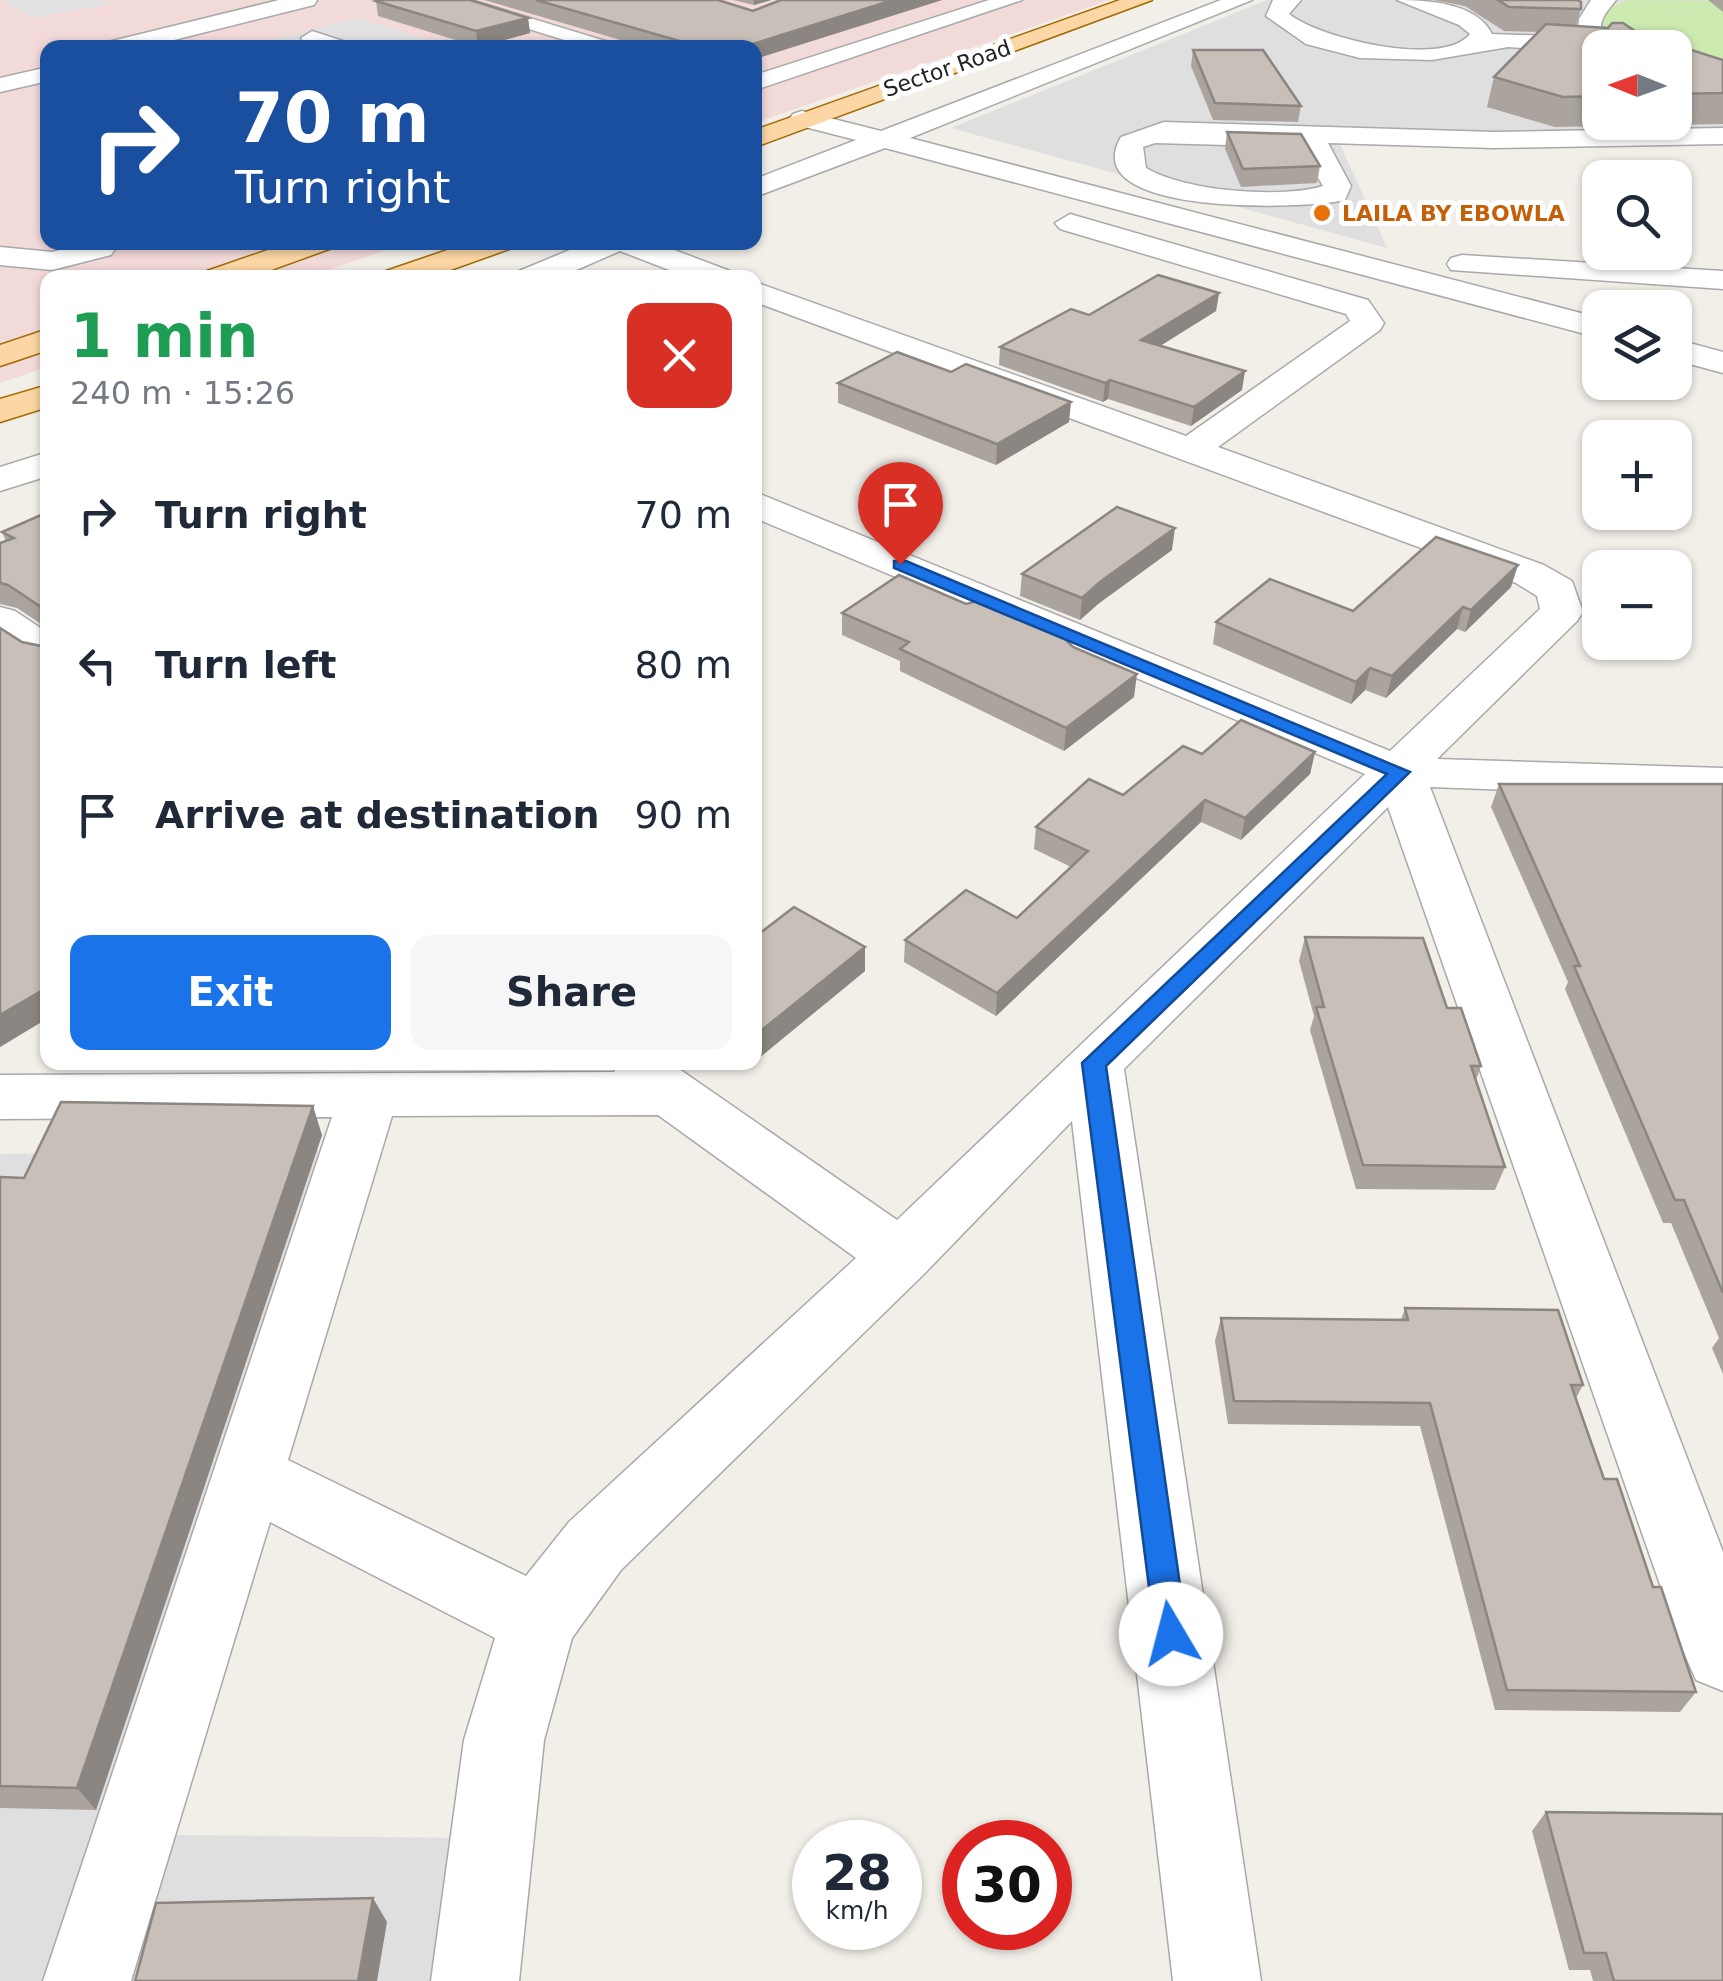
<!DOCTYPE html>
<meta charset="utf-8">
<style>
:root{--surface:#fff;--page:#f6f6f7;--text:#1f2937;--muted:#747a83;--accent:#1a73e8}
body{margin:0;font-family:"DejaVu Sans",sans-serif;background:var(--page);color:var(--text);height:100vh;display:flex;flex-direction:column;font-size:38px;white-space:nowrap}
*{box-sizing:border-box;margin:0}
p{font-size:32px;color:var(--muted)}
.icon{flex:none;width:55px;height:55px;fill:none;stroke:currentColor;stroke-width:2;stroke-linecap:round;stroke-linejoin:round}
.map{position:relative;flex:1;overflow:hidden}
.panel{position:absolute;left:40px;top:270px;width:722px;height:800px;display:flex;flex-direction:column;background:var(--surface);border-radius:20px;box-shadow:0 2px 8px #0004}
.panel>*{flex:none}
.hud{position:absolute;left:40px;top:40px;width:722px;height:210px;border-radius:20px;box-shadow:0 2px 8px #0004;background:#1a4fa0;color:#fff;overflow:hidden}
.needle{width:65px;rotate:271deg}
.buttons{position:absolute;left:1582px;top:30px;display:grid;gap:20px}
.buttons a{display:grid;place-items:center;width:110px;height:110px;border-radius:20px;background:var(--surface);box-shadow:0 2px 8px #0004;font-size:50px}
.speed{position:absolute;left:792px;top:1820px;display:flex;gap:20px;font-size:50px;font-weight:700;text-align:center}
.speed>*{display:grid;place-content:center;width:130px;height:130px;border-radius:50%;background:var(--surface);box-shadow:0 2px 8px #0004;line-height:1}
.speed small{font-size:25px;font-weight:400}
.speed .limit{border:15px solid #d22;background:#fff;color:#111}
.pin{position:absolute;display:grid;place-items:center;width:85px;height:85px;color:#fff;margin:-102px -42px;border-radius:50% 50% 50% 0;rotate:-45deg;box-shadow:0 0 10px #0007}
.pin .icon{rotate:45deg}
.me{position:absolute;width:110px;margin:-55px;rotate:352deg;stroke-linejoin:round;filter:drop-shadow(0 0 8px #0008)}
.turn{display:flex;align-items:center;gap:35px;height:210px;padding:0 30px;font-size:45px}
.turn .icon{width:130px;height:130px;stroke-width:2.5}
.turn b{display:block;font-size:70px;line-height:85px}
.round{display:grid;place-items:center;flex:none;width:105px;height:105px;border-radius:20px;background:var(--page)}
.summary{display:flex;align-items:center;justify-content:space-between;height:170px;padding:0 30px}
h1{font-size:60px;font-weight:800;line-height:75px;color:#1e9e55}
.primary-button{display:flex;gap:20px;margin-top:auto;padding:20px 30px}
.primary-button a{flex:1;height:115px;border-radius:20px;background:var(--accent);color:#fff;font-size:40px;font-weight:800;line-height:115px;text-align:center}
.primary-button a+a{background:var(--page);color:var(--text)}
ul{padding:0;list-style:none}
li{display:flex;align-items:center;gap:30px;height:150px;padding:0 30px}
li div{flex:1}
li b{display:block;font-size:38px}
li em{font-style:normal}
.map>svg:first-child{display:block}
.residential{fill:#e0dfdf;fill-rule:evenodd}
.commercial{fill:#f2dad9}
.grass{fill:#cdebb0}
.parking{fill:#e2e2e2}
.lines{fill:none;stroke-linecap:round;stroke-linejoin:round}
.minor-casing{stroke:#a9a9a9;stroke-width:3}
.major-casing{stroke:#a06b00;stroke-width:3}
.minor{fill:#fff;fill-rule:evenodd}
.major{fill:#fcd6a4;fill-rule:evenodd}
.wall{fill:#aba49e;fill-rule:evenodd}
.shaded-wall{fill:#8b8681}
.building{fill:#c7bfb8;stroke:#8b8681;stroke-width:2.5}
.route{fill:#1a73e8;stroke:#114b97;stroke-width:2.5}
.food-dot{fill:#e8710a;stroke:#fff;stroke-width:4}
.labels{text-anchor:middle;stroke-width:10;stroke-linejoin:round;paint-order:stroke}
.far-street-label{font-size:22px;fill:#222;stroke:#fff}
.far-food-label{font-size:22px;font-weight:bold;fill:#c56008;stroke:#fff;text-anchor:start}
</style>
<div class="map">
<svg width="1723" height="1981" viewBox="0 0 1723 1981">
<rect width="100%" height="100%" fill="#f2efe9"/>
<g class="residential">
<path d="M1267,0h456v140l-225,7 -158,-3 47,104 -436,-120zM1600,48h75v74h-75z"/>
<polygon points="358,1150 173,1835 470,1838 446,1981 0,1981 0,1154"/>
</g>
<polygon class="commercial" points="0,0 1110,0 755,123 755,48 48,48 48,242 408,243 307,277 48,278 47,367 0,383"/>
<polygon class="grass" points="1628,0 1723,1 1723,63 1675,48 1601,42 1603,9"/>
<g class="parking">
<polygon points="2,0 104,0 111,4 32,18"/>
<polygon points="358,18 453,47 247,46"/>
</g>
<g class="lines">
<g class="minor-casing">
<g id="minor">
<polygon points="279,0 317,0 314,5 142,48 101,48 104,43"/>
<polygon points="436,0 471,0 628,48 590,48"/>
<polygon points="989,0 1022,0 755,90 755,75"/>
<polygon points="1221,0 1252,0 910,138 1600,318 1600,338 885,148 755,197 755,179 856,140 793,124 789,119 793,114 802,111 881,131"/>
<path d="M1273,0h28l-12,14c31,25 155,54 181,20l-11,-9 -62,-25c31,0 80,3 95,34l86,3 1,-18 12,-19h25c-12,15 -17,19 -15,40l16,8h-17v5l-92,-6 -76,13 -72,-2 -54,-14 -40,-28z"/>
<polygon points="312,31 349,43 352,48 304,43 301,38"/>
<polygon points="48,67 48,81 0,92 0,78"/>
<path d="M1164,122l330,10 229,-4v16l-229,4 -166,-5 23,43 -6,14c-36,9 -271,18 -224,-63zM1155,143l145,4 23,39c-42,13 -139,5 -177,-18l-3,-21z"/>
<path d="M1070,214l298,86 16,23 -4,7 -162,117 326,118 28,16 11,31 -6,9 -140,138 286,9v30l-293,-11 293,765v139l-27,-11 -12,-27 -296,-846 -264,262 137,912h-88l-101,-860 -148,153 -303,296 -49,68 -28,102 -25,241h-88l33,-241 31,-102 -225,-116 -139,459h-88l289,-864 -332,2v-44l614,-3 5,-10h50l228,158 468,-446 -610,-256v-26l635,259 150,-142 -3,-13 -21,-13 -761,-281v-20l431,154 164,-115 -4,-7 -286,-85 -5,-6zM658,1115l198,143 -287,264 -43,54 -238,-116 104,-344z"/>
<polygon points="90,242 111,243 115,249 111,255 52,270 0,265 0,247 52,252"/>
<polygon points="589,242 653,242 730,271 734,278 690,278 620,251 558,278 515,278 519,271"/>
<polygon points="1462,255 1723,271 1723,289 1451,270 1447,264 1451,258"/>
<polygon points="1675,339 1723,352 1723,373 1675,360"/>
<polygon points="48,452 48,476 0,491 0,467"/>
<polygon points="0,607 15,611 48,633 48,666 33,662 0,640"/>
</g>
</g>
<g class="major-casing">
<g id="major">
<polygon points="1120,0 1152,0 755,147 755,130"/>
<polygon points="291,242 336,242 332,248 249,278 203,278 207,271"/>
<polygon points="471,242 516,242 512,248 428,278 382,278 386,271"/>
<polygon points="48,329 48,350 0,366 0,345"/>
<polygon points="48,385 48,407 0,422 0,399"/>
</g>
</g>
<use href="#minor" class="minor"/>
<use href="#major" class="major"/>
</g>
<g class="wall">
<polygon points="484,0 718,0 753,11 942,0 755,59 755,48 648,48"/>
<polygon points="733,0 771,0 754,5"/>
<path d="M1433,0h145l3,9 -5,17 62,7 85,27v64l-168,3 -68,-20 7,-30 44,-45 -34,-1 -39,-25zM1600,48h75v74h-75z"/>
<polygon points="1708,0 1723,0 1723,12"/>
<polygon points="376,1 528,18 530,33 478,47 378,16"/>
<polygon points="1193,50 1301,106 1298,122 1213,120 1191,66"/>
<polygon points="1227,132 1320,166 1317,183 1241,187 1225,149"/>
<polygon points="1219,293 1216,311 1160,346 1242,390 1191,426 1108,399 1103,402 999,365 1000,347 1089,315"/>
<polygon points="838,383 1069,422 996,465 838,403"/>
<polygon points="48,512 48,1018 0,1047 0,628 22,642 41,646 41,624 17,608 0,604 0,543 6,541 2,532"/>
<polygon points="1172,550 1098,604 1080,620 1020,596 1022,574"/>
<polygon points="1511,587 1465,632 1457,629 1386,698 1365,690 1351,704 1213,644 1216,622 1353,611"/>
<polygon points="966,604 1050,623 1049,630 1073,647 1134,697 1064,751 900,671 900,661 842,635 842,613"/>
<polygon points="1315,752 1310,774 1241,840 1201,822 996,1016 904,962 905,940 1017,918 1071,867 1034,849 1036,827 1123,795 1202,754"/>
<polygon points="1499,784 1723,784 1723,1374 1712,1348 1719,1338 1671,1223 1663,1223 1565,989 1568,982 1491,807"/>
<polygon points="755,937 865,971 759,1058 755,1055"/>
<polygon points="1305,937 1447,1008 1481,1066 1476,1080 1505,1167 1495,1190 1356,1189 1310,1030 1314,1016 1299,961"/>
<polygon points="322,1135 96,1810 0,1808 0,1177 24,1178"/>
<polygon points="1405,1308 1583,1385 1576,1398 1604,1479 1653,1587 1696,1692 1680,1712 1495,1710 1420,1426 1228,1424 1215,1341 1221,1318 1401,1320"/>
<polygon points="1546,1812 1723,1981 1593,1981 1590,1970 1569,1970 1532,1831"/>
</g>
<g class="shaded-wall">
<polygon points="754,0 771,0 754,5"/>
<polygon points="893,0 942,0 755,59 755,48 740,48"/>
<polygon points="528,18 530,33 478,47 476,31"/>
<polygon points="1219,293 1216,311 1139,359 1141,340"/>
<polygon points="1245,371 1242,390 1191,426 1194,407"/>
<polygon points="1110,380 1108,399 1103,402 1105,383"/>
<polygon points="1071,402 1069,422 996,465 997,444"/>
<polygon points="760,523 761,544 755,548 755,526"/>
<polygon points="1175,528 1172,550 1098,604 1080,620 1082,598 1100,582"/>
<polygon points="1518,565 1511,587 1465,632 1471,610"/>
<polygon points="1463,607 1457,629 1386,698 1392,676"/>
<polygon points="1370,668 1365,690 1351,704 1356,682"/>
<polygon points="1137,674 1134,697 1064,751 1066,728"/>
<polygon points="1315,752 1310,774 1241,840 1245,818"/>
<polygon points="1205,800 1201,822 996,1016 997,993"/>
<polygon points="865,947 865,971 759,1058 757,1034"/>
<polygon points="48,987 48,1018 0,1047 0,1015"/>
<polygon points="313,1106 322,1135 96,1810 77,1788"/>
<polygon points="373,1898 387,1922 377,1981 358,1981"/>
</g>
<g class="building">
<polygon points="380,0 470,0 528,18 476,31 376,1"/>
<polygon points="536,0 718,0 753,11 781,0 893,0 740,48 704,48"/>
<polygon points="1498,0 1578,0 1581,2 1581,9 1509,7"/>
<polygon points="1612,23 1623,23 1638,33 1723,60 1723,93 1675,94 1675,48 1600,48 1600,96 1563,97 1494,77 1546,24 1608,28"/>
<polygon points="1193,50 1263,50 1301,106 1215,103"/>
<polygon points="1227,132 1301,134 1320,166 1243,169"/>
<polygon points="1158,275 1219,293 1141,340 1245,371 1194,407 1110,380 1105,383 1000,347 1071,309 1089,315"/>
<polygon points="897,352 951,372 966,364 1071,402 997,444 838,383"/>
<polygon points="1117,507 1175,528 1100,582 1082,598 1022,574"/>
<polygon points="48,512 48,987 0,1015 0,628 22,642 41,646 41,607 8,585 0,583 0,543 14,538 2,532"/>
<polygon points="1436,537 1518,565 1471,610 1463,607 1392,676 1370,668 1356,682 1216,622 1270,579 1353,611"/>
<polygon points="899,575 966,604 989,598 1050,623 1043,628 1063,637 1073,647 1137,674 1066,728 900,649 909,642 842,613"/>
<polygon points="1241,720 1315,752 1245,818 1205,800 997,993 905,940 966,890 1017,918 1088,851 1036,827 1089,779 1123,795 1183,746 1202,754"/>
<polygon points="1499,784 1723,784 1723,1293 1684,1200 1675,1200 1574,966 1580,966"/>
<polygon points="794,907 865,947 757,1034 755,1033 755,937"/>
<polygon points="1305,937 1423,938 1447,1008 1461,1008 1481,1066 1471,1066 1505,1167 1363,1165 1316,1007 1324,1007"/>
<polygon points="61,1102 313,1106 77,1788 0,1786 0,1177 24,1178"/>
<polygon points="1405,1308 1558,1310 1583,1385 1571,1385 1604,1479 1617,1479 1653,1587 1661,1587 1696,1692 1507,1690 1430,1403 1234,1401 1221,1318 1408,1320"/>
<polygon points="1546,1812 1723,1814 1723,1981 1614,1981 1606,1953 1584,1953"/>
<polygon points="373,1898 358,1981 135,1981 156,1903"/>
</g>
<polygon class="route" points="894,561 906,561 1410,772 1106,1066 1187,1634 1182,1645 1171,1650 1160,1645 1155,1634 1082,1063 1387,774 894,568"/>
<circle class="food-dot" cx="1322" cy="213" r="10"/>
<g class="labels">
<g class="far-street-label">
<text transform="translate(947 68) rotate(-19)" y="8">Sector Road</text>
</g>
<g class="far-food-label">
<text x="1342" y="221">LAILA BY EBOWLA</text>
</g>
</g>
</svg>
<div class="buttons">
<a><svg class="needle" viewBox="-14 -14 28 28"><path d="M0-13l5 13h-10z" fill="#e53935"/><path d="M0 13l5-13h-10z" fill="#747a83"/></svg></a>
<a><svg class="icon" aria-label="search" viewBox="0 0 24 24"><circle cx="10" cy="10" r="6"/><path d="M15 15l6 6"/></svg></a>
<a><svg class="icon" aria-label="layers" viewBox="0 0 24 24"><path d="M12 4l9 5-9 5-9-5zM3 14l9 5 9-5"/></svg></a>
<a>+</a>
<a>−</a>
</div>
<div class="speed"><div>28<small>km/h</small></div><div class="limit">30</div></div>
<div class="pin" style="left:900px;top:564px;background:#d93025"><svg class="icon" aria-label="arrive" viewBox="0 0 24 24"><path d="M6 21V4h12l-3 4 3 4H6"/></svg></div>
<svg class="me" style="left:1171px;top:1634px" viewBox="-20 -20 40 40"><circle r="19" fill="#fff"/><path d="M0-13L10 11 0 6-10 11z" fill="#1a73e8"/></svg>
<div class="hud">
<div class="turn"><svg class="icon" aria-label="right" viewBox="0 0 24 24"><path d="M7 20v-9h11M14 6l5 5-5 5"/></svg><div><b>70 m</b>Turn right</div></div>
</div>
<section class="panel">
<div class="summary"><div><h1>1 min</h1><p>240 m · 15:26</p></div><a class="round" style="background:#d93025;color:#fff"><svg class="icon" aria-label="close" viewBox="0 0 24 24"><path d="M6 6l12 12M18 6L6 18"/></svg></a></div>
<ul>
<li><svg class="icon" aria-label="right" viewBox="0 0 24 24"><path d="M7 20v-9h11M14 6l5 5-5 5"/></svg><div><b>Turn right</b></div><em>70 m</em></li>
<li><svg class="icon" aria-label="left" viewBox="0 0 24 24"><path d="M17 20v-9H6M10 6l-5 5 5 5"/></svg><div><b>Turn left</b></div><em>80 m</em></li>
<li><svg class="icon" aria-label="arrive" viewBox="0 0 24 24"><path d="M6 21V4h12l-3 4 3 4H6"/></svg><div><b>Arrive at destination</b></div><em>90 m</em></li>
</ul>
<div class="primary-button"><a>Exit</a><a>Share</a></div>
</section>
</div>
